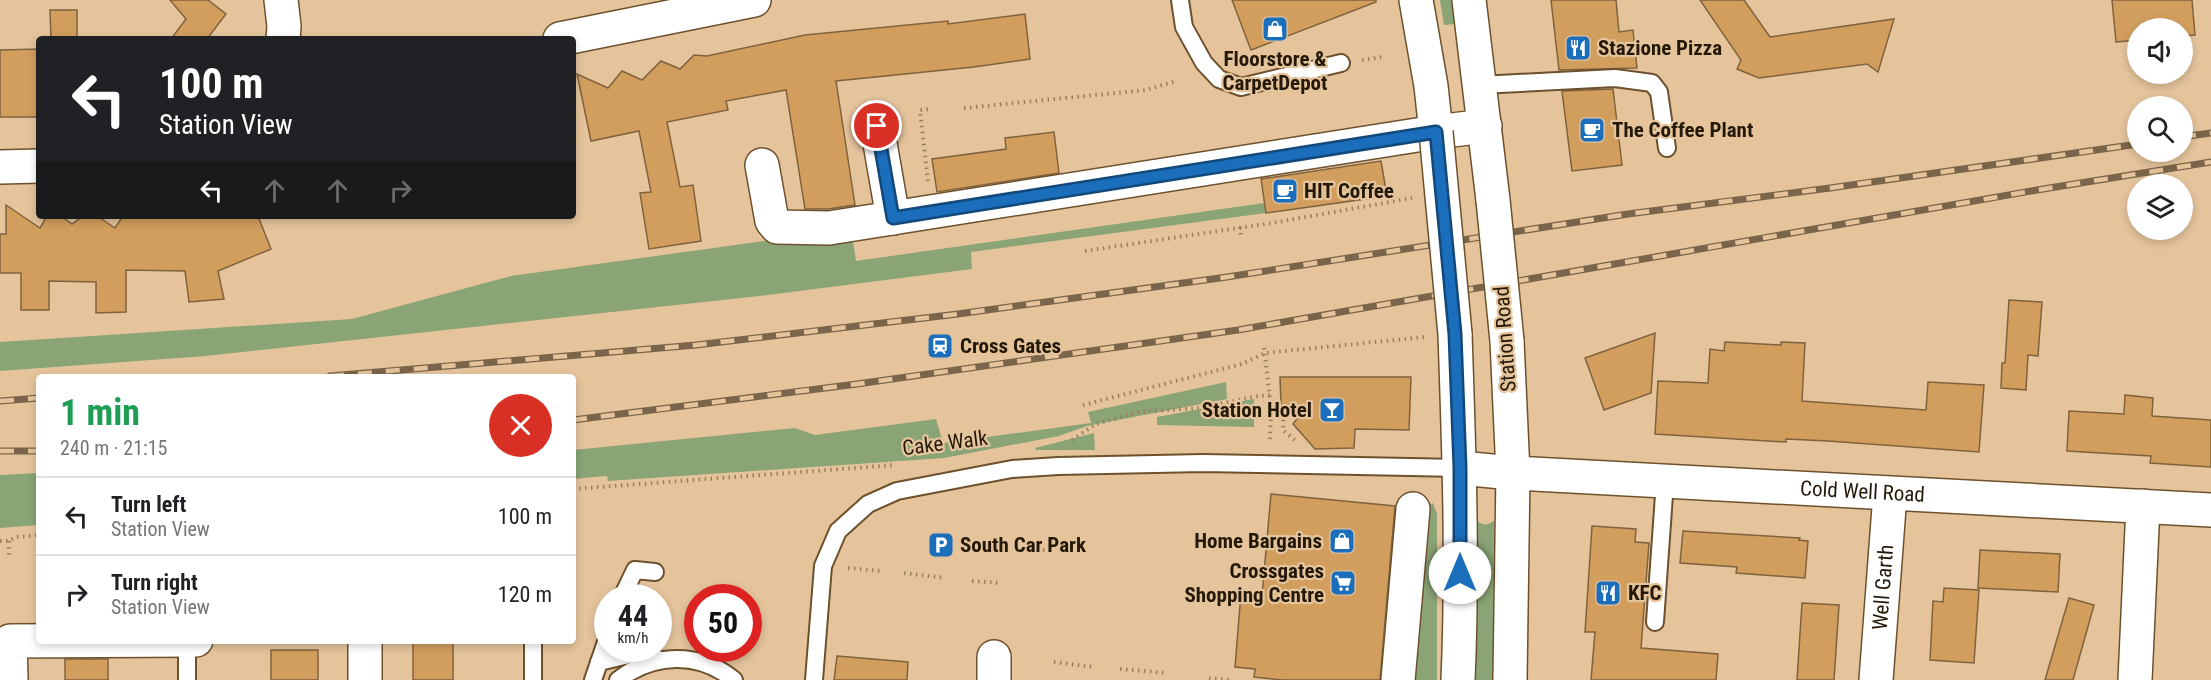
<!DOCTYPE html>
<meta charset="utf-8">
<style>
:root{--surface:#fff;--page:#f6f6f6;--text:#202124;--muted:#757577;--line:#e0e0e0}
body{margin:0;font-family:"Roboto Condensed",sans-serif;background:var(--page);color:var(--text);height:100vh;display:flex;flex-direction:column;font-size:22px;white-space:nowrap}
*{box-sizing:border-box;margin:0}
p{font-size:20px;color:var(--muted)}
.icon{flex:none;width:33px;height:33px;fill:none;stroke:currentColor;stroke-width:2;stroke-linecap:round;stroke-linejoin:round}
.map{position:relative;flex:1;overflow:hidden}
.sheet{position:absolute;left:36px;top:374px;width:540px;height:270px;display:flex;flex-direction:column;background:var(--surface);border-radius:6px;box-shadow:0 3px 9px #0003}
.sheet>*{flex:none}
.hud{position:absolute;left:36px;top:36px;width:540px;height:183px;border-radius:6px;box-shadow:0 3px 9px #0003;background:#202124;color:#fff;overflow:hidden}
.controls{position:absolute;left:2127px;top:18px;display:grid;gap:12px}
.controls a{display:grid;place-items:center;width:66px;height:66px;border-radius:50%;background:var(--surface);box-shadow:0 3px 9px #0003;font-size:30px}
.speed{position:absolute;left:594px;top:584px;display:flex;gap:12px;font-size:30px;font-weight:700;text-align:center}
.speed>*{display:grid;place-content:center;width:78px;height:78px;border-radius:50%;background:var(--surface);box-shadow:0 3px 9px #0003;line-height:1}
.speed small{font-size:15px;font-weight:400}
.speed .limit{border:9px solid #d22;background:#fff;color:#111}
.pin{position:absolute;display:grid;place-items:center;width:51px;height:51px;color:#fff;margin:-26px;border:3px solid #fff;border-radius:50%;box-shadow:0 2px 6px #0007}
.me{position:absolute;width:66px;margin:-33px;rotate:0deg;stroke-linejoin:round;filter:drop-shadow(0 0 4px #0008)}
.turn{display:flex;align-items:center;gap:21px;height:126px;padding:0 24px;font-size:27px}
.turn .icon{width:78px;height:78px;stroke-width:2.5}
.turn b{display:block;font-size:42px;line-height:51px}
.lanes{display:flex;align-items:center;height:57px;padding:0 24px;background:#0003;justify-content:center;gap:30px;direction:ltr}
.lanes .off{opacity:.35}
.round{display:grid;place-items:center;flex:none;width:63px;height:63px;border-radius:32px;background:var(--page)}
.summary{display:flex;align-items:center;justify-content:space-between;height:102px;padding:0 24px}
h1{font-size:36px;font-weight:700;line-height:45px;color:#1e9e55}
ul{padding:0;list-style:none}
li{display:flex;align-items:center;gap:18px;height:78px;padding:0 24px;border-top:2px solid var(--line)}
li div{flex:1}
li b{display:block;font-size:22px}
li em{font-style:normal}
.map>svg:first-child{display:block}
.green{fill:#8aa476}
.building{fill:#d29e5d;stroke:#80623e;stroke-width:1.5}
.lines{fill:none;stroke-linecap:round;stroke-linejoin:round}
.lane-casing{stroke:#6d512c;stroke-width:20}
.street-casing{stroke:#6d512c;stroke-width:36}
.secondary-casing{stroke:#6d512c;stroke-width:36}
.path{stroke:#977f61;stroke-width:4;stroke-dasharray:1.5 4.5;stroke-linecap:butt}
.lane{stroke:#fff;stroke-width:16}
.street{stroke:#fff;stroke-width:33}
.secondary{stroke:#fff;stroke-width:33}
.rail-casing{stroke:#7a654a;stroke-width:7}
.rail{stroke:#e5c49c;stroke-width:4.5;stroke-dasharray:14;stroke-linecap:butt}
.secondary-bridge-casing{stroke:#6d512c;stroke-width:36;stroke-linecap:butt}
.secondary-bridge{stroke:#fff;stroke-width:33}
.route-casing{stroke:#12487a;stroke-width:15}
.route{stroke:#1b6ebc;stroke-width:10}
.labels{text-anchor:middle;stroke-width:4.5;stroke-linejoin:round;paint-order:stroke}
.poi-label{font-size:21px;font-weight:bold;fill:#241909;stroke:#e5c49c;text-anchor:start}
.street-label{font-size:21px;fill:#241909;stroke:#e5c49c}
</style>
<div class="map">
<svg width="2211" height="680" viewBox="0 0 2211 680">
<rect width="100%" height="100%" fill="#e5c49c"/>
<g class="green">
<polygon points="1440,0 1451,0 1455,24 1444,25"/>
<polygon points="1264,203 1266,213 971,252 972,269 768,295 206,356 0,371 0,342 352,319 511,276 851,229 856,261"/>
<polygon points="1226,382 1227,399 1087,426 1059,436 944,458 608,481 607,476 573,479 573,450 795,428 815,435 936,419 943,443 1091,423 1088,412"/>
<polygon points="1254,399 1254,427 1157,425 1157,417"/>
<polygon points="1094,433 1095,450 1036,450 1035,448"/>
<polygon points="39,473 39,525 0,528 0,475"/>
<polygon points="1433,503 1437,514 1437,680 1414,680 1429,523 1419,509"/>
<path d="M1477,521c7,5 10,4 17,0l-1,159h-18z"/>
</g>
<g class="building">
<polygon points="170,0 208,0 226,14 207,39 171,39 186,19"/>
<polygon points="1232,0 1376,0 1376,2 1251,50"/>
<polygon points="1551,0 1616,0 1619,32 1633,30 1637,68 1559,70"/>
<polygon points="1700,0 1744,0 1770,37 1894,19 1878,72 1867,64 1759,78 1737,69 1741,60"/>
<polygon points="2112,0 2192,0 2195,35 2182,36 2182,28 2138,28 2138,40 2116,42"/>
<polygon points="50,10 77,10 77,39 51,39"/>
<polygon points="1025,14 1030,59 974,67 836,81 855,205 828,209 805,209 786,90 726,101 728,110 667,122 680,187 693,185 701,241 649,249 640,193 651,192 639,131 591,141 577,74 608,88 622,71 642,80 661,61 680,69 694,55 707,56 805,35 948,21 948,24"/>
<polygon points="39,49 39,117 0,117 0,50"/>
<polygon points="1613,89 1622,165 1572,171 1562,91"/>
<polygon points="1054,132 1059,173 937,192 932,159 1006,149 1005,138"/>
<polygon points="1381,161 1387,196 1266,213 1261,179"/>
<polygon points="6,205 40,228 47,216 61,216 72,224 83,216 97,216 115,228 123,216 258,216 271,249 218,271 224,299 189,302 185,271 126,270 126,312 96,313 96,282 49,281 49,310 21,310 21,273 0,273 0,234 6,234"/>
<polygon points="2009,300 2042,302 2038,356 2028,355 2026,390 2001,388 2002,363 2005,363"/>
<polygon points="1655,333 1651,393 1604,410 1585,358"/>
<polygon points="1725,342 1781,345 1781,342 1805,343 1802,401 1926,410 1928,382 1984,385 1979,452 1828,441 1786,439 1786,442 1655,434 1658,381 1708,383 1710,349 1724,351"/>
<polygon points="1280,377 1411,377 1409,430 1355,429 1354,448 1315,449 1293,424 1307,406 1281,405"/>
<polygon points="2125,395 2153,398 2152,416 2211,420 2211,467 2150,463 2151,456 2067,451 2069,411 2124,414"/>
<polygon points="1271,494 1395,506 1380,680 1282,680 1254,677 1255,669 1235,667 1241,593 1262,595"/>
<polygon points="1592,526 1636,529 1635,542 1649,543 1641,648 1718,654 1716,680 1591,680 1595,632 1585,632"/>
<polygon points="1683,531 1800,538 1799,540 1808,541 1805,578 1736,573 1737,567 1680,563"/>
<polygon points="1980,550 2060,554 2058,592 1978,588"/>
<polygon points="1944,588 1979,590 1974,663 1930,660 1933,601 1943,602"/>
<polygon points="2069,598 2094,605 2089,623 2073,680 2045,680"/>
<polygon points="1802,603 1839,605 1834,680 1797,680"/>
<rect x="413" y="640" width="40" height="40"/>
<rect x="271" y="650" width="47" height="30"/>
<polygon points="837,656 908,662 907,680 834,680"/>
<rect x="65" y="659" width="43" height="21"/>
</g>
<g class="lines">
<g class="lane-casing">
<g id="lane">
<polyline points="1180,0 1184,27 1204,63 1219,79 1241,87 1341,63"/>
<polyline points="1480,85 1615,78 1652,83 1659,92 1667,148"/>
<polyline points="622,597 635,570 655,572"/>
<polyline points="1655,622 1665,481"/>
<polyline points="533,640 533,680"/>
<polyline points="187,641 187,680"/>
<polyline points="599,662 637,653 661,660"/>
<polyline points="593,680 608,636"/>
<path d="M618,680c35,-27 81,-29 116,0"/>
<polyline points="814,680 823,566 838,531 868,504 897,491 1012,469 1058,466 1203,463 1460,468"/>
</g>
</g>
<g class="street-casing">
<g id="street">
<polyline points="281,0 284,26 283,39"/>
<polyline points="560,39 754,0"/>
<polyline points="877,126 893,218"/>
<polyline points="762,165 772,221 777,227 829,228 1436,132"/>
<polyline points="0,167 39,166"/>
<path id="s1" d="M1513,473l698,37"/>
<polyline points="365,640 365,680"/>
<polyline points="994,657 994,680"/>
<polyline points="11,680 10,641 196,640"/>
<polyline points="1398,680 1413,509"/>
<path id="s2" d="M1876,680l14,-186"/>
<polyline points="2135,680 2143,506"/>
</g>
</g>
<g class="secondary-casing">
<g id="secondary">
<polyline points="1416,0 1431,86 1436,132 1485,126"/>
<polyline points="1469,0 1493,200"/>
<path d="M1455,334c4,115 8,231 3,346"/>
<polyline points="1507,341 1513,473 1510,680"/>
<polyline points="1460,468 1513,473"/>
</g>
</g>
<g class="path">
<polyline points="1362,60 1382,57"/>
<polyline points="964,108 1146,90 1176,81"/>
<polyline points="928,181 920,110 932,109"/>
<polyline points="1240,227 1241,235"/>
<polyline points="1085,251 1272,223 1412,198"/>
<polyline points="1264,348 1271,407 1270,442"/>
<polyline points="1083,405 1242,364 1265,353 1425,337"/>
<polyline points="1271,407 1284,409 1283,430 1296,441"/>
<polyline points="1072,440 1096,424 1138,412 1199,408 1258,396 1270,395"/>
<polyline points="573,489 895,465"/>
<polyline points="0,541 9,541 16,537 39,535"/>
<polyline points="9,541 9,557"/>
<polyline points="1001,547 1051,551"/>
<polyline points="848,568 880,571"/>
<polyline points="904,573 945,578"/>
<polyline points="972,581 999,583"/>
<polyline points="1054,662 1093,667"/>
<polyline points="1120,669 1166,673"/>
<polyline points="1209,678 1229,680"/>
</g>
<use href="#lane" class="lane"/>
<use href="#street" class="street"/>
<use href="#secondary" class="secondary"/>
<g class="rail-casing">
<g id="rail">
<polyline points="2182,137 2211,133"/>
<polyline points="330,376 696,345 958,314 1227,277 1628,214 1830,188 2138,144"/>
<polyline points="0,401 39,398"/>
<polyline points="573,420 857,384 1238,330 2037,190 2211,162"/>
<polyline points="0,451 39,451"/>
</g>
</g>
<use href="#rail" class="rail"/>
<g class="secondary-bridge-casing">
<g id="secondary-bridge">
<polyline points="1436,132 1455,334"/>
<polyline points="1493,200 1507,341"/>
</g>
</g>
<use href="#secondary-bridge" class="secondary-bridge"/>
</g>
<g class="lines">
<g class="route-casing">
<polyline id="route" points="877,126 893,218 1436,132 1455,334 1460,468 1460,573"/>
</g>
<use href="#route" class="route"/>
</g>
<defs>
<g id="shop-square" transform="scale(1.35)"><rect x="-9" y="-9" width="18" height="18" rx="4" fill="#1b6ebc" stroke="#e5c49c"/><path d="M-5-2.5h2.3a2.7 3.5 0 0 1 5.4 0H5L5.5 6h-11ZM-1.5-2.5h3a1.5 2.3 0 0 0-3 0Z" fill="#fff"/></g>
<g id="restaurant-square" transform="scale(1.35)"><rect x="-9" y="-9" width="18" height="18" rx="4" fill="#1b6ebc" stroke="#e5c49c"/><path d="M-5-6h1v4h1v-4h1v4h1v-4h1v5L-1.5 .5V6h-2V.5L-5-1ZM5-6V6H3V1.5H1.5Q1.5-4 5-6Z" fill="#fff"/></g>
<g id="cafe-square" transform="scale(1.35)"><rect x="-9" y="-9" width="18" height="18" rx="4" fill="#1b6ebc" stroke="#e5c49c"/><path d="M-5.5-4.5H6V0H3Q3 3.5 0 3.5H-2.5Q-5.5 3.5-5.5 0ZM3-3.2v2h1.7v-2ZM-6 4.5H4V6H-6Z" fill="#fff"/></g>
<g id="station-square" transform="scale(1.35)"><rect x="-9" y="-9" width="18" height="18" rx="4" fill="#1b6ebc" stroke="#e5c49c"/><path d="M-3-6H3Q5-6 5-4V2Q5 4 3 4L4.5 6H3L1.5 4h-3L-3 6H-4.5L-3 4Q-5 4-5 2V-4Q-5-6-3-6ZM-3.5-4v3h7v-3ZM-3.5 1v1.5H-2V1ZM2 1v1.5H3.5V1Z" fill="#fff"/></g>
<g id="bar-square" transform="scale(1.35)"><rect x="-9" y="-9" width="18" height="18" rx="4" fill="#1b6ebc" stroke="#e5c49c"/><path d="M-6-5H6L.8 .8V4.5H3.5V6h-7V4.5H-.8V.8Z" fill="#fff"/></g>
<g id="parking-square" transform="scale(1.35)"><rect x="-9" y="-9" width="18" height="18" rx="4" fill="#1b6ebc" stroke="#e5c49c"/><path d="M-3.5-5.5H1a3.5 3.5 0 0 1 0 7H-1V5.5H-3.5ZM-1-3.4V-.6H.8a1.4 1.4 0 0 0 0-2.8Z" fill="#fff"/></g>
<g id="supermarket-square" transform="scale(1.35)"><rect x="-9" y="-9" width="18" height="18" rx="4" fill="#1b6ebc" stroke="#e5c49c"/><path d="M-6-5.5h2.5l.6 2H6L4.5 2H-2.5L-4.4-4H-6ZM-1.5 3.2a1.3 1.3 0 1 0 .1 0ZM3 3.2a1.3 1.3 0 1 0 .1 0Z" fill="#fff"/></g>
</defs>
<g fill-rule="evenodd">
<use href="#shop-square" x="1275" y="29"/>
<use href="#restaurant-square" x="1578" y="48"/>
<use href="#cafe-square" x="1592" y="130"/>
<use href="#cafe-square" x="1285" y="191"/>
<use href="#station-square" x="940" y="346"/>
<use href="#bar-square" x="1332" y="410"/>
<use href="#shop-square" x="1342" y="541"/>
<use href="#parking-square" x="941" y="545"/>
<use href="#supermarket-square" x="1343" y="583"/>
<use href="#restaurant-square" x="1608" y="593"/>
</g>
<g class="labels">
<g class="poi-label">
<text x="1598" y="55">Stazione Pizza</text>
<text x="1275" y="66" text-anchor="middle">Floorstore &amp;<tspan x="1275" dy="24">CarpetDepot</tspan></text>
<text x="1612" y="137">The Coffee Plant</text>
<text x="1304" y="198">HIT Coffee</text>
<text x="960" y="353">Cross Gates</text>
<text x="1312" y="417" text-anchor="end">Station Hotel</text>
<text x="1322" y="548" text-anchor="end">Home Bargains</text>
<text x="960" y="552">South Car Park</text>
<text x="1324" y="578" text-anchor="end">Crossgates<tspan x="1324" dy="24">Shopping Centre</tspan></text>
<text x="1628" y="600">KFC</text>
</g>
<g class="street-label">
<text transform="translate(1505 339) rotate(-94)" y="7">Station Road</text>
<text transform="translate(945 443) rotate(-7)" y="7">Cake Walk</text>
<text dy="7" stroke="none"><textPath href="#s1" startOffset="350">Cold Well Road</textPath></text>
<text dy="7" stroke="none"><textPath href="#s2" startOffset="93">Well Garth</textPath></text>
</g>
</g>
</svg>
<div class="controls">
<a><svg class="icon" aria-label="sound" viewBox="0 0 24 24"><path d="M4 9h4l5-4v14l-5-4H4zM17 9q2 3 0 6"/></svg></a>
<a><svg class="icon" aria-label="search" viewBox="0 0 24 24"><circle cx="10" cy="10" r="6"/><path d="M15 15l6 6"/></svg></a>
<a><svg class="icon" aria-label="layers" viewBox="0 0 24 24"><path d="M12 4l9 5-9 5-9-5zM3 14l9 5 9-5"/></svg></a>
</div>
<div class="speed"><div>44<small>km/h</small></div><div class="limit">50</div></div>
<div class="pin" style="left:877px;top:126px;background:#d93025"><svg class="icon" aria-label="arrive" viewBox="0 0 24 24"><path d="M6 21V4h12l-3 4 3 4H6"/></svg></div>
<svg class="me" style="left:1460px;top:573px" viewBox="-20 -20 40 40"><circle r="19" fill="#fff"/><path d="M0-13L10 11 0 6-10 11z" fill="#1b6ebc"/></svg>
<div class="hud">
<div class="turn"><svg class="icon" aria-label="left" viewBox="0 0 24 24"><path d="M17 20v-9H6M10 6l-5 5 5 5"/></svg><div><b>100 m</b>Station View</div></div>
<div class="lanes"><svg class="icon" aria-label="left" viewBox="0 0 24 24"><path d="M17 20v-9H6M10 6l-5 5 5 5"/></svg><svg class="icon off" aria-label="ahead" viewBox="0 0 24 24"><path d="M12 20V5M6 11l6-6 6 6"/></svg><svg class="icon off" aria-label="ahead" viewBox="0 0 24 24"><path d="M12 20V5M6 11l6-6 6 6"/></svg><svg class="icon off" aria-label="right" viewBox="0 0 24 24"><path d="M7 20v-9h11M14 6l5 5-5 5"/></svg></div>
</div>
<section class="sheet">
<div class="summary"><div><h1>1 min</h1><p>240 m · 21:15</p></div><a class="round" style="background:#d93025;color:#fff"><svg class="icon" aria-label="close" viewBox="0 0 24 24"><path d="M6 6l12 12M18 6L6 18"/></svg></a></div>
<ul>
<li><svg class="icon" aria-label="left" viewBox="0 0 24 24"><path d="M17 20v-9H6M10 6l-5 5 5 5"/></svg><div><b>Turn left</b><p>Station View</p></div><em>100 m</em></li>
<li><svg class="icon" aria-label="right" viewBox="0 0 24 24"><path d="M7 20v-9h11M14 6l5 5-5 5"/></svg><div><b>Turn right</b><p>Station View</p></div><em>120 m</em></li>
</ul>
</section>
</div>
